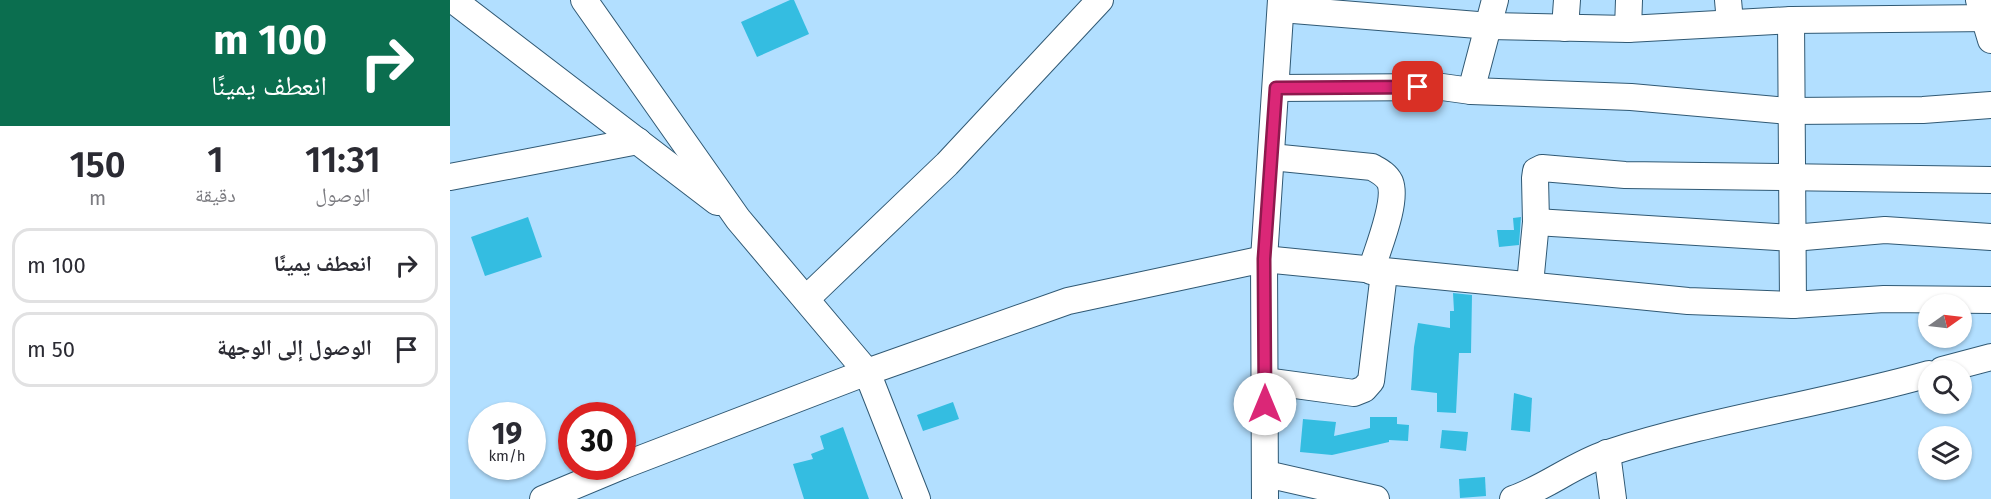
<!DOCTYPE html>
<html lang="ar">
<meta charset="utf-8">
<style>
:root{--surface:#fff;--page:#f2f2f3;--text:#2b2b33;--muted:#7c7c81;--line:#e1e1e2}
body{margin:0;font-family:"Fira Sans","Noto Naskh Arabic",sans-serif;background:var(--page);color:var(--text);direction:rtl;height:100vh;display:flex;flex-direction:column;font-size:22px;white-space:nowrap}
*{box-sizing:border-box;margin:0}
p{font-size:20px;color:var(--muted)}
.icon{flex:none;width:33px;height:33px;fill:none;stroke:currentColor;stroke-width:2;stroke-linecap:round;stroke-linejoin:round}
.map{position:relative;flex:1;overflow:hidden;direction:ltr}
.panel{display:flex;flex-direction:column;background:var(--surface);width:450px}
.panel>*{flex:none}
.banner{background:#0b6e4f;color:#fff;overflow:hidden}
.needle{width:39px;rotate:76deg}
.fabs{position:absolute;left:1468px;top:294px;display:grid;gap:12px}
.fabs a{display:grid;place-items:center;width:54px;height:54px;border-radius:50%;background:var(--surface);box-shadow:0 2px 4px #0004;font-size:30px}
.speed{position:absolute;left:18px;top:402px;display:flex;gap:12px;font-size:30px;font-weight:700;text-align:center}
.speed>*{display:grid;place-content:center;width:78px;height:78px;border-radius:50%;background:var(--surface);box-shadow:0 2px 4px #0004;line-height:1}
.speed small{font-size:15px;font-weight:400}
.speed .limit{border:9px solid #d22;background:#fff;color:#111}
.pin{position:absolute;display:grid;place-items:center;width:51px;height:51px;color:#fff;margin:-26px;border-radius:12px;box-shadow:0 3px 9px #0006}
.me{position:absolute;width:66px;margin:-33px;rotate:0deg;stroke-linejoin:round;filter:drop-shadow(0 0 4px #0008)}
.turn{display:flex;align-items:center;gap:21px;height:126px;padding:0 24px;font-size:27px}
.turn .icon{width:78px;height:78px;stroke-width:2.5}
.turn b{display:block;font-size:42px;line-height:51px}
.eta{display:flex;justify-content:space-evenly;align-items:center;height:102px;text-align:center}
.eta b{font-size:36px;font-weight:600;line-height:42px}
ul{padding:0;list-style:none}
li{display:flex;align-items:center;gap:18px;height:75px;margin:0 12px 9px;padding:0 12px;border:3px solid var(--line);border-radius:18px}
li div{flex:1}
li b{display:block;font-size:22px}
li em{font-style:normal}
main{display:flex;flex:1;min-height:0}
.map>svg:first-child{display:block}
.building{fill:#34bde1}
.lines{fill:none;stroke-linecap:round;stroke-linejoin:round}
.minor-casing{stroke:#305974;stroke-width:28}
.minor{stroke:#fff;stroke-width:26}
.route-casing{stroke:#8e194d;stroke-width:15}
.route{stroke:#db2777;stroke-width:10}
</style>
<main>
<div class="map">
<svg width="1541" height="499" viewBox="0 0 1541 499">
<rect width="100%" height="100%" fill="#b2dfff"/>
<g class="building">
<polygon points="340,0 344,0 359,34 307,57 291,22"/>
<polygon points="78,217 92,257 35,276 21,237"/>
<polygon points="1071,217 1069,245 1049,247 1047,230 1064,230 1063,218"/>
<polygon points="1003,293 1022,295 1021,353 1009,353 1006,413 987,412 987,393 961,390 964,347 968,323 1000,328 1000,311 1004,311"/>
<polygon points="1064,393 1082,398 1080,432 1061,430"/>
<polygon points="503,402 509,419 473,431 467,415"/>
<polygon points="920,417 947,417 947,424 959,425 958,441 939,440 939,442 882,455 850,452 853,419 886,422 884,436 920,428"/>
<polygon points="393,427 419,499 354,499 343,464 363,459 361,454 374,449 370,436"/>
<polygon points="992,430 1018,432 1016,451 990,448"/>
<polygon points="1035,477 1036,496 1010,498 1009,479"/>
</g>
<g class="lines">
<g class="minor-casing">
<g id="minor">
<polyline points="3,0 267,202"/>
<polyline points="134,0 288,219 417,372 618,301 814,259 1238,301 1343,305 1434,299 1541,300"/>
<polyline points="1278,0 1280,22"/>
<polyline points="1529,0 1541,40"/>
<polyline points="831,9 1040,26 1178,29 1341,20 1541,18"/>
<polyline points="1341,20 1343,305"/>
<polyline points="1115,28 1117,0"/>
<polyline points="1178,29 1179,0"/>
<polyline points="826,88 992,87 1021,91 1181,97 1339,111 1473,110 1541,105"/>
<polyline points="1021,91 1045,0"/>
<path d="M821,157l101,10c7,4 14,7 18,15 8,20 -13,68 -19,89"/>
<polyline points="0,177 188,141"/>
<polyline points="1086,222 1343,238 1435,230 1541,237"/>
<polyline points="1080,284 1086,222 1085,178 1086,171 1092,168 1175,175 1541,180"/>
<polyline points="356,299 497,164 650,0"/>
<polyline points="1492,370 1541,357"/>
<polyline points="815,381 904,393 914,389 921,381 934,273"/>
<polyline points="1157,453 1163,499"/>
<polyline points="172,466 417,372 467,499"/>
<polyline points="816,474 926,499"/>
<polyline points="93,499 172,466"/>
<polyline points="815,499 814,259 831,0"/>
<path d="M1063,499c34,-12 61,-35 95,-46 105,-34 215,-49 321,-79"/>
</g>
</g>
<use href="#minor" class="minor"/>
</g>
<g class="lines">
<g class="route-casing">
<polyline id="route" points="815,404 814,259 826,88 968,87"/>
</g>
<use href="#route" class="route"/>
</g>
</svg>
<div class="fabs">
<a><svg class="needle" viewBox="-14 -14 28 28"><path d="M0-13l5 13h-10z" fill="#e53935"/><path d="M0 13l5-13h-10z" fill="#7c7c81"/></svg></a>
<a><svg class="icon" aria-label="search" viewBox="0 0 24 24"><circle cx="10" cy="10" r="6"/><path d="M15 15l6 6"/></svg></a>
<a><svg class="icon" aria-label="layers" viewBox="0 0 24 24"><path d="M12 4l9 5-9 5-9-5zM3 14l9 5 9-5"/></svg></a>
</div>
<div class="speed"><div>19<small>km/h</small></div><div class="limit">30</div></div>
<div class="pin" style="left:968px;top:87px;background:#d93025"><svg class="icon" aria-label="arrive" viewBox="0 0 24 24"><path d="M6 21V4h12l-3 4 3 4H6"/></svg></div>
<svg class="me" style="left:815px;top:404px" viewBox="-20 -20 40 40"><circle r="19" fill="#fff"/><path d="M0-13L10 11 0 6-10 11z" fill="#db2777"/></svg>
</div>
<section class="panel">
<div class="banner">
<div class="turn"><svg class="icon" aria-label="right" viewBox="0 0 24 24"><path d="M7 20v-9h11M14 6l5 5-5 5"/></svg><div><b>100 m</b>انعطف يمينًا</div></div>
</div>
<div class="eta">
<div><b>11:31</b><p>الوصول</p></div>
<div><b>1</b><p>دقيقة</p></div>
<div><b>150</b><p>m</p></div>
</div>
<ul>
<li><svg class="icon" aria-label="right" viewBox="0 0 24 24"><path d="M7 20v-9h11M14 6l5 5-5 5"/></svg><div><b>انعطف يمينًا</b></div><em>100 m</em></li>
<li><svg class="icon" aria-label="arrive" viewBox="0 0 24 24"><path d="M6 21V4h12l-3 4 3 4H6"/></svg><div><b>الوصول إلى الوجهة</b></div><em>50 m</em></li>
</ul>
</section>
</main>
